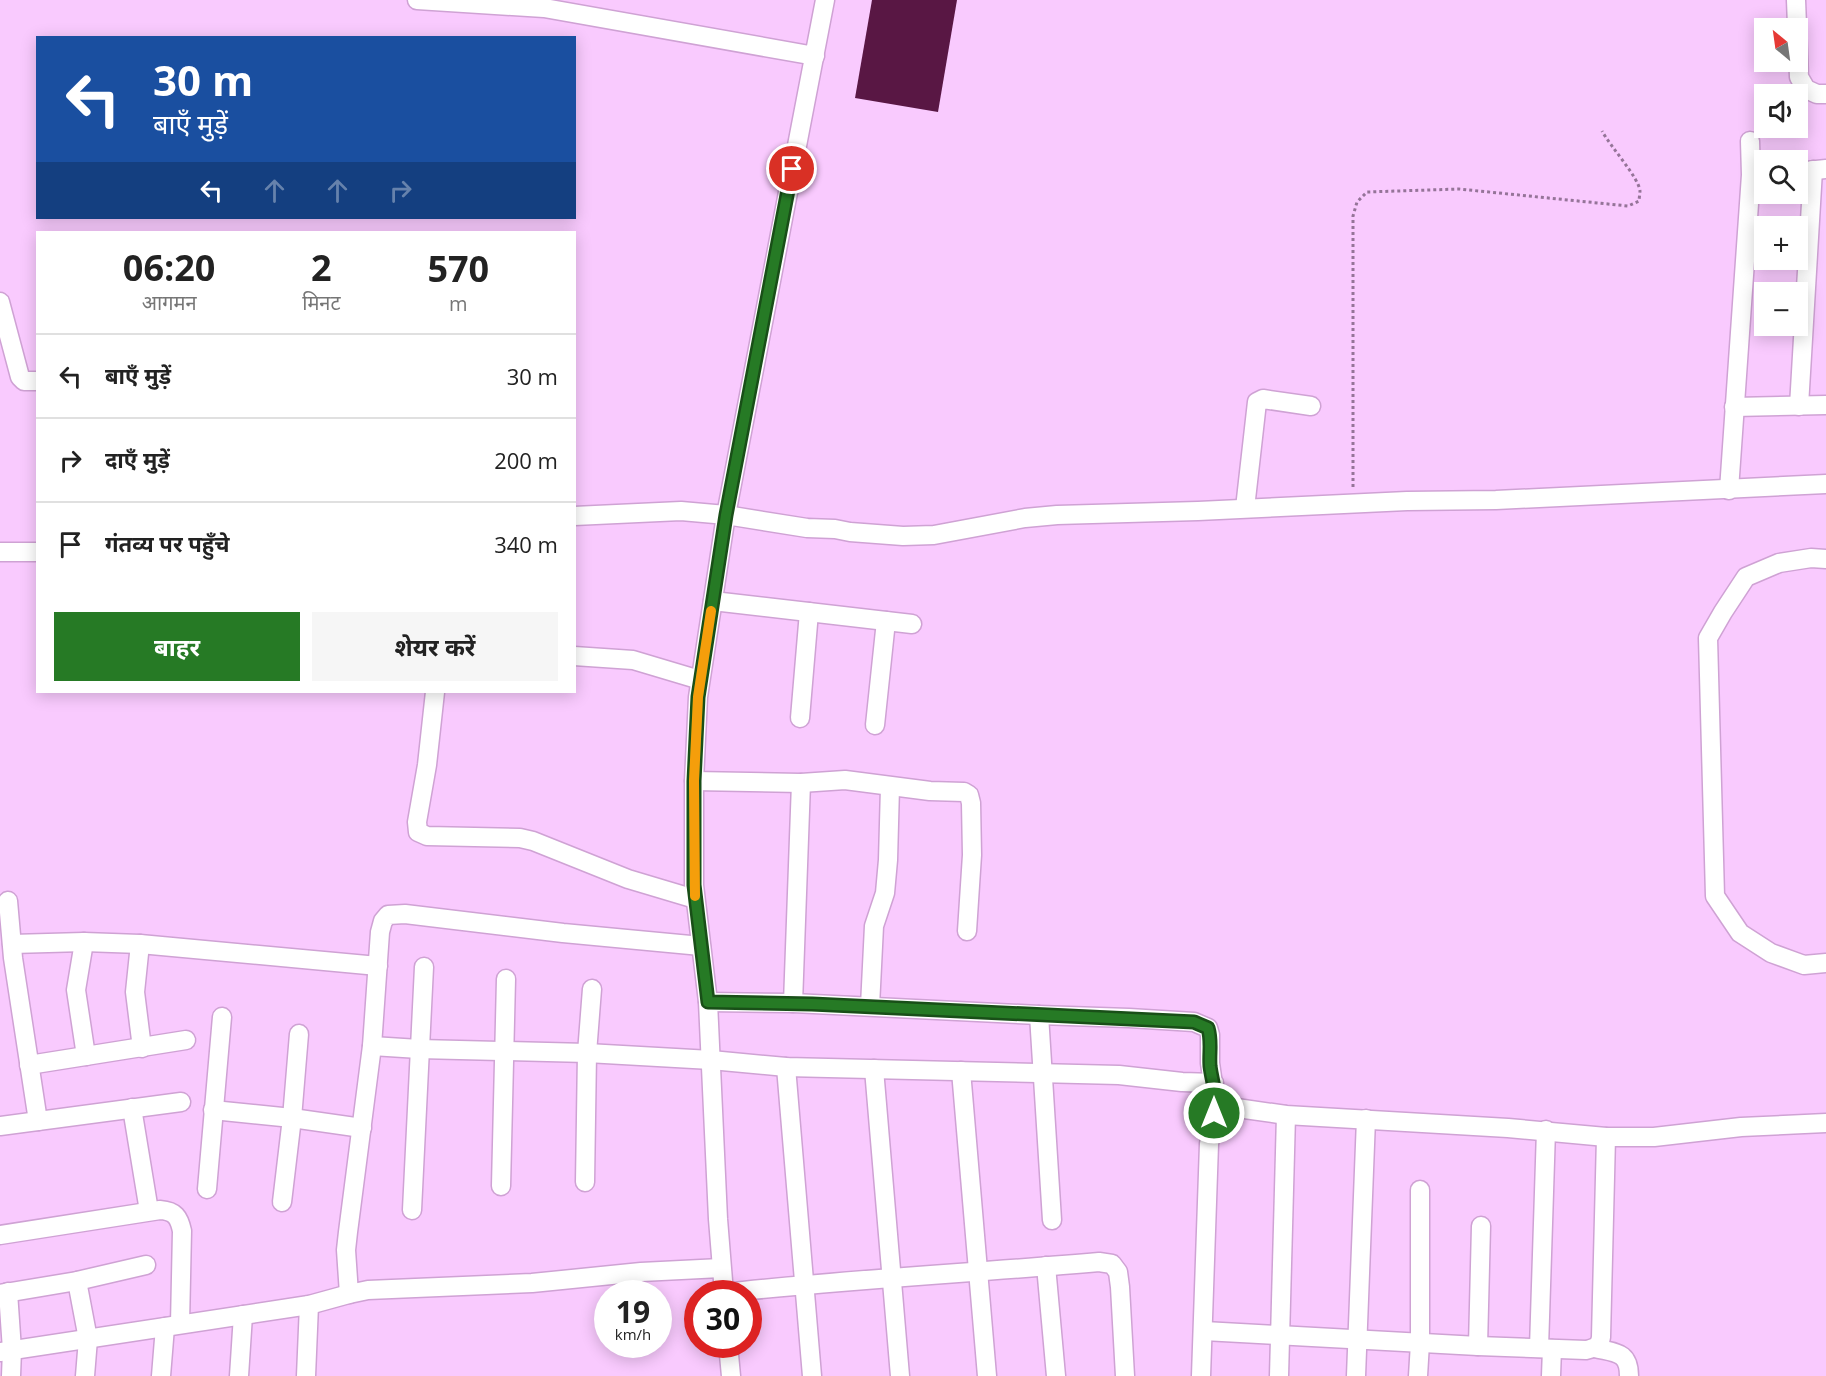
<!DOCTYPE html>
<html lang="hi">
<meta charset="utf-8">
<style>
:root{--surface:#fff;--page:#f6f6f6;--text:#222;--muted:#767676;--line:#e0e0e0;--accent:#267a25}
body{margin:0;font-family:"Open Sans","Noto Sans Devanagari",sans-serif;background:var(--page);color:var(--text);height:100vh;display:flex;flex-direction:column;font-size:22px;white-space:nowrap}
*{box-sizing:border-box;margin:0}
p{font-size:20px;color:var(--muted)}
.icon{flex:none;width:33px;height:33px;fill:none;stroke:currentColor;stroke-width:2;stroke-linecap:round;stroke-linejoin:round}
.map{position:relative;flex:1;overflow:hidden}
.side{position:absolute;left:36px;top:231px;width:540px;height:462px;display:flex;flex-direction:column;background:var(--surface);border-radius:0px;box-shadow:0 3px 15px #0003}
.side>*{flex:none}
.top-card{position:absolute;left:36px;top:36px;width:540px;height:183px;border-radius:0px;box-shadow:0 3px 15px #0003;background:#1a4fa0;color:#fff;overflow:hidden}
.needle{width:39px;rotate:331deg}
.buttons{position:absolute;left:1754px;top:18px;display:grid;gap:12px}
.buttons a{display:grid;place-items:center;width:54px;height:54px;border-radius:0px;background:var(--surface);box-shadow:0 3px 15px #0003;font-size:30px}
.speed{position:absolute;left:594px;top:1280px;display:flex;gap:12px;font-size:30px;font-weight:700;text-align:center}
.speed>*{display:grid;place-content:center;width:78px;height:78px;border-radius:50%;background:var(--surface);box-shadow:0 3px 15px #0003;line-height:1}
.speed small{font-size:15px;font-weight:400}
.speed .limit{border:9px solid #d22;background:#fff;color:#111}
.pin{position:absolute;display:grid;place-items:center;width:51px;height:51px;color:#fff;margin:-26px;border:3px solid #fff;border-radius:50%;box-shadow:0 2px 6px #0007}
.me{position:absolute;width:66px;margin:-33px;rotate:0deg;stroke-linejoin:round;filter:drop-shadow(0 0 4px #0008)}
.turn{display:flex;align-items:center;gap:21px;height:126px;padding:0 18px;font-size:27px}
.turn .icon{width:78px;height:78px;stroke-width:2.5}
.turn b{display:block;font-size:42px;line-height:51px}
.lanes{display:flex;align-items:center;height:57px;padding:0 18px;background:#0003;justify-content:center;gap:30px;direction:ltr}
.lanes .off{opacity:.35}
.eta{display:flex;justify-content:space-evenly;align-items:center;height:102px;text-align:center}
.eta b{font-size:36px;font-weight:700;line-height:42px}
.action{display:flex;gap:12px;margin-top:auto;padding:12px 18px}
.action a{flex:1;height:69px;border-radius:0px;background:var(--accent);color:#fff;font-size:24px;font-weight:700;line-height:69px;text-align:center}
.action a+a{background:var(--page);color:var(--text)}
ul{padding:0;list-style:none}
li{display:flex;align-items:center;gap:18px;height:84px;padding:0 18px;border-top:2px solid var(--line)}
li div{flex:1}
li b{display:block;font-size:22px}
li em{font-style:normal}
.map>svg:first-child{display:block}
.building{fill:#591744}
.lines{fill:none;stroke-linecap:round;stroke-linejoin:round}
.minor-casing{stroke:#cfa2d4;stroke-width:21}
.path{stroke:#957498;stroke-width:3;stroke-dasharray:3 3;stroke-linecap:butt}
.minor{stroke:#fff;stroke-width:18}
.route-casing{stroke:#194f18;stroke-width:15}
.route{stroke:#267a25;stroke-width:10}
.slow{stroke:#f59e0b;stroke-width:10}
</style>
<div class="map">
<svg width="1826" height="1376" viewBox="0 0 1826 1376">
<rect width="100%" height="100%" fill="#f9cafe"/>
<polygon class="building" points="872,0 957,0 938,112 855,98"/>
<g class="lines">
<g class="minor-casing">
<g id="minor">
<polyline points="417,0 544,8 815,56"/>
<polyline points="1796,0 1799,77 1806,89 1817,94 1826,94"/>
<polyline points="1797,172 1826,169"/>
<polyline points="0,302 20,377 24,381 38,381"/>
<polyline points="1799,406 1813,170"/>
<polyline points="1734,407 1826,405"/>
<polyline points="1729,490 1751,175 1750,141"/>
<polyline points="1245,508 1257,402 1263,399 1311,406"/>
<polyline points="574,516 681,511 726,515 807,528 835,529 850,532 903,536 934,535 1025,518 1057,515 1198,511 1407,501 1496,500 1826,484"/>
<polyline points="0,552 38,552"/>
<polyline points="1826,559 1811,558 1779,563 1746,577 1723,612 1708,638 1715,896 1740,933 1771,953 1804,965 1826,963"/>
<polyline points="713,601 912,624"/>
<polyline points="574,656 633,660 700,680"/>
<polyline points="435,692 427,765 417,822 418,832 427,836 520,838 533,841 628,879 695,899"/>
<polyline points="800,718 809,612"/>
<polyline points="875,725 886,621"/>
<polyline points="694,781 801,783 845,780 930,791 964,792 969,795 971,803 972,855 967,931"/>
<polyline points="8,901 13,958 38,1121"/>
<polyline points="84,942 76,990 86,1056"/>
<polyline points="12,944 84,942 140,944 378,966"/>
<polyline points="140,944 135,992 142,1048"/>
<polyline points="708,1002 793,1003 1039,1015 1129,1018 1194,1022 1208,1028 1210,1035 1210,1063 1216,1105 1209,1144 1201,1376"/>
<polyline points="793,1003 801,783"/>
<polyline points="870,1006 874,926 885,893 888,860 890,787"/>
<polyline points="1039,1015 1052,1220"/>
<polyline points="372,1046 419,1049 587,1053 711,1060 786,1067 1119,1075 1182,1082 1214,1083"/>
<polyline points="29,1065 186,1040"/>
<polyline points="786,1067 812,1376"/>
<polyline points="874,1069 900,1376"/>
<polyline points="961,1071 987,1376"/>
<polyline points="1216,1105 1286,1115 1508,1128 1606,1137 1654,1137 1741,1127 1826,1123"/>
<polyline points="132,1108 149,1211"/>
<polyline points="213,1110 292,1118 362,1128"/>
<polyline points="0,1126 181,1102"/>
<polyline points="585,1182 587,1053 592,989"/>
<polyline points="501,1186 506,979"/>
<polyline points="207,1189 222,1017"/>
<polyline points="282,1202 292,1118 299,1034"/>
<polyline points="412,1210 424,967"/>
<path d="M0,1235l160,-25c15,1 19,7 22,21l-2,93"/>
<polyline points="1046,1266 1056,1376"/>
<polyline points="77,1281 88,1339 85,1376"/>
<polyline points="8,1292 12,1350 11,1376"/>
<polyline points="724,1293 718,1219 708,1002 694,885 694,781 698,697 726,515 825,0"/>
<path d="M724,1293c124,-14 250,-20 375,-31l13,2 6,8 2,15 5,89"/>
<polyline points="0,1294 77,1281 146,1265"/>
<polyline points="349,1294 346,1250 348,1232 372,1046 380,932 383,921 388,915 405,914 563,933 701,946"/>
<path d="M1204,1331l274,15 108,4c9,-2 14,-4 15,-13l5,-200"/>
<polyline points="728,1344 731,1376"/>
<polyline points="1478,1346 1481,1226"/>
<polyline points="1539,1348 1546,1130"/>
<path d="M1595,1348c20,5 34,3 34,28"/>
<polyline points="0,1352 309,1305 349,1294 368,1290 532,1283 641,1272 721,1268"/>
<polyline points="161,1376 165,1327"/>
<polyline points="239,1376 243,1315"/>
<polyline points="306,1376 309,1305"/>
<polyline points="1279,1376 1286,1115"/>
<polyline points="1356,1376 1366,1119"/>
<polyline points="1418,1376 1420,1343 1420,1190"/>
<polyline points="1551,1376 1552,1349"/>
</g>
</g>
<path class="path" d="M1353,487v-271l4,-14 10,-10 92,-3 169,17 11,-5c0,-1 1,-9 1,-10 -1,-13 -30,-45 -38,-60"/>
<use href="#minor" class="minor"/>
</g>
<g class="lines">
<g class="route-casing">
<path id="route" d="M792,169l-66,346 -28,182 -4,84v104l14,117 104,2 382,18 14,6c4,13 1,25 2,38 2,16 8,31 4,47"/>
</g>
<use href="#route" class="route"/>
<polyline class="slow" points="695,896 694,781 698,697 711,611"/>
</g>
</svg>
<div class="buttons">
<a><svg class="needle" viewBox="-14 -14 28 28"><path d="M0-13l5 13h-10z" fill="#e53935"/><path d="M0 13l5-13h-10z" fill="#767676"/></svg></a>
<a><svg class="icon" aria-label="sound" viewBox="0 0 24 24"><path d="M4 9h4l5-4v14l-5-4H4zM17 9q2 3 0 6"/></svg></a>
<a><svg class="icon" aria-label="search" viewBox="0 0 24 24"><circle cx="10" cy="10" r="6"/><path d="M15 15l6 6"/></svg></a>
<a>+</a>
<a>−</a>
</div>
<div class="speed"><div>19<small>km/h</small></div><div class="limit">30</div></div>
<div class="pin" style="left:792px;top:169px;background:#d93025"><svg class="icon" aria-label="arrive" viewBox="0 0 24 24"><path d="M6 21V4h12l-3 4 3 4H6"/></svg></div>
<svg class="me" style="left:1214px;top:1113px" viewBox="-20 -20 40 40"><circle r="17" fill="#267a25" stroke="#fff" stroke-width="3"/><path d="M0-11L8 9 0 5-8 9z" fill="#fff"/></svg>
<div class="top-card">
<div class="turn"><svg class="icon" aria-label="left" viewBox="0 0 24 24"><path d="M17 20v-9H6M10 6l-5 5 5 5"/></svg><div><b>30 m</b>बाएँ मुड़ें</div></div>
<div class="lanes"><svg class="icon" aria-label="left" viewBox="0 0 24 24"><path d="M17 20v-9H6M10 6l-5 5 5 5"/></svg><svg class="icon off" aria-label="ahead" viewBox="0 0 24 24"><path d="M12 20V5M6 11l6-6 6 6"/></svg><svg class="icon off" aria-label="ahead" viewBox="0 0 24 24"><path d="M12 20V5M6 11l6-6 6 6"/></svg><svg class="icon off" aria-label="right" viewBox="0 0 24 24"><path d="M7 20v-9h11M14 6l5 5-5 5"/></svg></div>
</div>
<section class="side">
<div class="eta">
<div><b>06:20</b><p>आगमन</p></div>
<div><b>2</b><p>मिनट</p></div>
<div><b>570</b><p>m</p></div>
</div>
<ul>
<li><svg class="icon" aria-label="left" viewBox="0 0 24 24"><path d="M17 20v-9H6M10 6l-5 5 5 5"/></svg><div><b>बाएँ मुड़ें</b></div><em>30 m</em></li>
<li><svg class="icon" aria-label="right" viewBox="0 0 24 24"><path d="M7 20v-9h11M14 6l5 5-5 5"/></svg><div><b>दाएँ मुड़ें</b></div><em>200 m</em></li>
<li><svg class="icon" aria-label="arrive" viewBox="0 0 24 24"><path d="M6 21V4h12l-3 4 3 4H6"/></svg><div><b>गंतव्य पर पहुँचे</b></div><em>340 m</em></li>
</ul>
<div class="action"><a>बाहर</a><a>शेयर करें</a></div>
</section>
</div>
